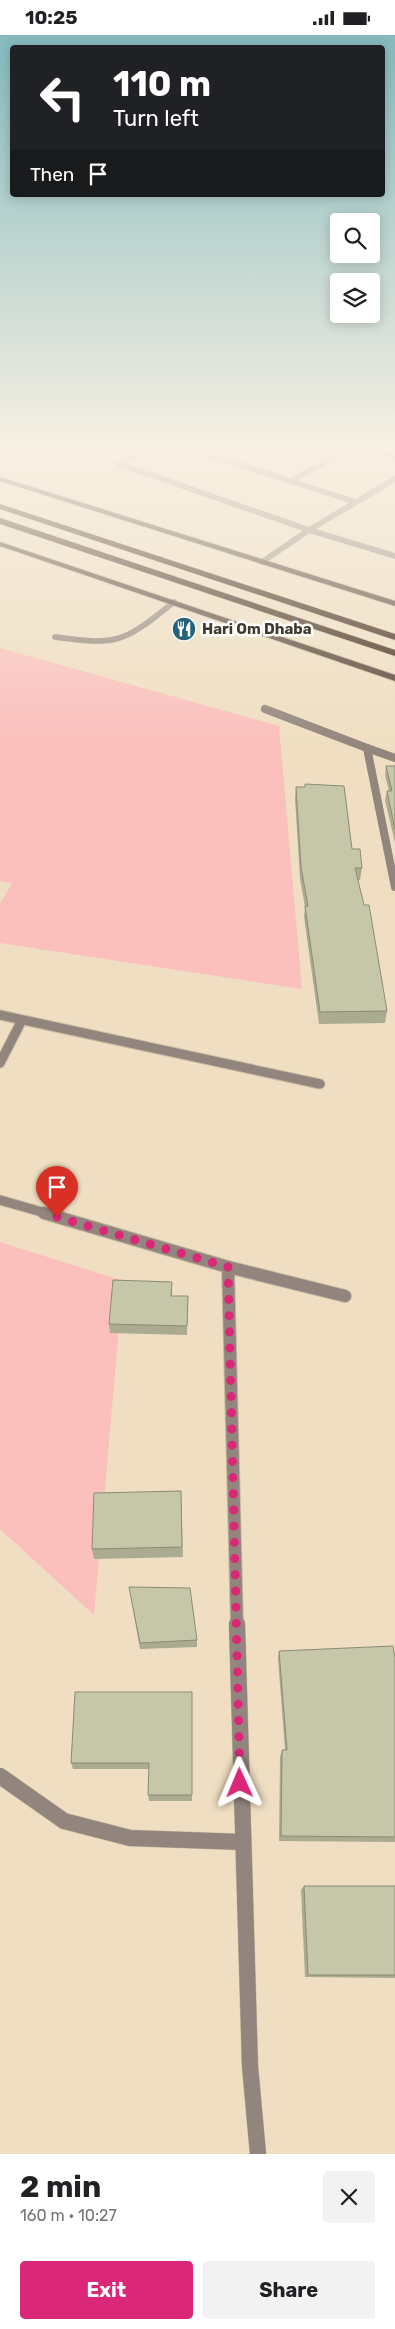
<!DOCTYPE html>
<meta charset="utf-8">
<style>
:root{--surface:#fff;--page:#f2f2f2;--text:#202124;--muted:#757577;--accent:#db2777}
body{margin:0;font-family:Rubik,sans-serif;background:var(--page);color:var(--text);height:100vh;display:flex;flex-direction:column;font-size:19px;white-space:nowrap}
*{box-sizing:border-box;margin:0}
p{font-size:16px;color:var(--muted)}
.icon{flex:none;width:28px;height:28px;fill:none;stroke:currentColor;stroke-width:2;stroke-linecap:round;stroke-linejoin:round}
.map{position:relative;height:2119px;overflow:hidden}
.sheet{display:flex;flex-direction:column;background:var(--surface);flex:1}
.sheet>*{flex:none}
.top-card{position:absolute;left:10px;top:10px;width:375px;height:152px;border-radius:5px;box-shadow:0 2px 12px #0003;background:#202124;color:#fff;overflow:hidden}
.buttons{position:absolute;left:330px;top:178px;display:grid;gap:10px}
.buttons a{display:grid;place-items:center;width:50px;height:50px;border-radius:5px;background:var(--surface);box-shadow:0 2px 12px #0003;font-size:25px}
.pin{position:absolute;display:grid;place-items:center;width:42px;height:42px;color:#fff;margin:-51px -21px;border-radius:50% 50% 50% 0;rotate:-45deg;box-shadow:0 0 5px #0007}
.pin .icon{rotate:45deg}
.me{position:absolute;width:55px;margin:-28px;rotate:359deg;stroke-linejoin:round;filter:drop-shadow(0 0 4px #0008)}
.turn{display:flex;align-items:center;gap:18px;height:105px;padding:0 20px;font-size:22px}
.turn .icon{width:65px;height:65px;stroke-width:2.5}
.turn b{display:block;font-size:35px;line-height:42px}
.then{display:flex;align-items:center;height:48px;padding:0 20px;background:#0003;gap:10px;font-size:19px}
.round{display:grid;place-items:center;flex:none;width:52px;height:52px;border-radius:5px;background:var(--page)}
.headline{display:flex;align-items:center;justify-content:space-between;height:85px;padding:0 20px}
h1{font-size:30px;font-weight:700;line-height:38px}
.cta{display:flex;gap:10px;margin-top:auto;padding:10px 20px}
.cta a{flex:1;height:58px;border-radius:5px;background:var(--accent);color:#fff;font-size:20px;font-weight:700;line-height:58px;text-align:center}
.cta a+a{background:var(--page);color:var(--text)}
.status{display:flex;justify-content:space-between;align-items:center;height:35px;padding:0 25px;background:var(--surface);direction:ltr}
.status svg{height:14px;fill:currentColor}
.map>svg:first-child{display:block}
.green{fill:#fbbfbd}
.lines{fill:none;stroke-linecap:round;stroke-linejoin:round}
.street-far4-casing{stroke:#c8baa0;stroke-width:6}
.street-far3-casing{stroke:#c8baa0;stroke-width:8}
.street-far2-casing{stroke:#c8baa0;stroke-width:11}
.street-far1-casing{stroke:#c8baa0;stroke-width:14}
.street-casing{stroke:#c8baa0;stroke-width:17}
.primary-casing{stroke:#c8baa0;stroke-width:2}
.highway-casing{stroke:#c8baa0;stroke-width:1}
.street-far4{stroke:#92857d;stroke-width:5.5}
.street-far3{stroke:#92857d;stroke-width:8}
.street-far2{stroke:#92857d;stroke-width:9}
.street-far1{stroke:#92857d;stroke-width:12}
.street{stroke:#92857d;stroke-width:16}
.primary{fill:#513c30;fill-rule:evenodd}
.highway{fill:#3a2315;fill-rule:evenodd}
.wall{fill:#aaab90}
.building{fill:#c6c7a8;stroke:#8b8b76}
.route{stroke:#db2777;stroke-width:9;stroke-dasharray:0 16.2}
.labels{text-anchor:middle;stroke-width:5;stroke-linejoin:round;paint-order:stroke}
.far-poi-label{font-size:15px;font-weight:bold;fill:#40392d;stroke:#fff;text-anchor:start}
</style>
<div class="status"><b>10:25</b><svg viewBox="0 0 49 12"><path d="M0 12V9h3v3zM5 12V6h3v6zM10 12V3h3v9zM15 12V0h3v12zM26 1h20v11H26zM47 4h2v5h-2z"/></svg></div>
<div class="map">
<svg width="395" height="2119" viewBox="0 0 395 2119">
<rect width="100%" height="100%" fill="#efdec1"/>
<g class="green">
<polygon points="0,613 279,691 302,954 0,908 0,869 12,848 0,846"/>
<polygon points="0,1207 123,1246 94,1580 0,1494"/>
</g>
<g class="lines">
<g class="street-far4-casing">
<g id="street-far4">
<polyline points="142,417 119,429 309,495 395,521"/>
<polyline points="200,417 356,467"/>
<polyline points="374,417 395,422"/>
<polyline points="291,446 342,417"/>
<polyline points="262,527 309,495 395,444"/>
<path d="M55,602c64,9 69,5 119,-35"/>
</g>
</g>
<g class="street-far3-casing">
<g id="street-far3">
<polyline points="265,674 367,713"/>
<polyline points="395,723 367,713 395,852"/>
</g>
</g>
<g class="street-far2-casing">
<g id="street-far2">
<polyline points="0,980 320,1049"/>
<polyline points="0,1028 22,985"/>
<polyline points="0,1165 49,1179"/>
</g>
</g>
<g class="street-far1-casing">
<g id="street-far1">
<polyline points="44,1178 228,1232 237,1591"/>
<polyline points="228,1232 345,1261"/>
</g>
</g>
<g class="street-casing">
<g id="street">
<polyline points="237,1589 250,2031 258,2119"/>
<polyline points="0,1741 64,1786 130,1803 242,1807"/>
</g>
</g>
<g class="primary-casing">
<g id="primary">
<polygon points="0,442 395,566 395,571 0,446"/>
<polygon points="0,507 395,640 395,646 0,511"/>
</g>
</g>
<g class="highway-casing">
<g id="highway">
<polygon points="0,469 395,599 395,605 0,474"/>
<polygon points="0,483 395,615 395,621 0,489"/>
</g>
</g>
<use href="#street-far4" class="street-far4"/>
<use href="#street-far3" class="street-far3"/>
<use href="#street-far2" class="street-far2"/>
<use href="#street-far1" class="street-far1"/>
<use href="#street" class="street"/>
<use href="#primary" class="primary"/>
<use href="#highway" class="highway"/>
</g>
<g class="wall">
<polygon points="386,731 395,731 395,808 385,765 387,756 389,756 385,740"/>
<polygon points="296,752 352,814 362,833 360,845 358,845 387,976 385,988 319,989 304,882 305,872 300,844 295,763"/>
<polygon points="172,1247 172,1261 188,1261 187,1300 110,1298 109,1289"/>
<polygon points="181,1456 183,1522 94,1524 92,1514"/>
<polygon points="129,1552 197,1605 197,1612 140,1614"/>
<polygon points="279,1616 395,1623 395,1807 279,1806 280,1722 282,1715 285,1715 278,1624"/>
<polygon points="192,1657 192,1766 149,1766 148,1760 149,1734 73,1734 71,1728"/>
<polygon points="304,1851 395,1851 395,1943 305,1942 301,1855"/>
</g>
<g class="building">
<polygon points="386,731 395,731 395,794 387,756 392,756"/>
<polygon points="305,749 344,751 352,814 360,814 362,833 355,833 364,870 369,870 387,976 320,977 305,871 308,871 301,832 296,752 305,752"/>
<polygon points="113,1245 172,1247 171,1261 188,1261 187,1291 109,1289"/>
<polygon points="181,1456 182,1512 92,1514 94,1458"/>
<polygon points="129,1552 190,1553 197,1605 140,1608"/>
<polygon points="393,1611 395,1623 395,1802 281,1801 282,1715 287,1715 279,1616"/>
<polygon points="75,1657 192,1657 192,1760 148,1760 149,1728 71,1728"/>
<polygon points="304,1851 395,1851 395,1940 308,1940"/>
</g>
<linearGradient id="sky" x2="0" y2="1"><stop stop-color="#84babe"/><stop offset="0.58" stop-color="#f8f0e3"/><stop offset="1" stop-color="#f8f0e3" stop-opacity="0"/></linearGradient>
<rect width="395" height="714" fill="url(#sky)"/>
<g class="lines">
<polyline class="route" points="57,1182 228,1232 240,1748"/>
</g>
<defs>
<g id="restaurant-disc" transform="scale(1.25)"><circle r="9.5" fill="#256279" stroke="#fff"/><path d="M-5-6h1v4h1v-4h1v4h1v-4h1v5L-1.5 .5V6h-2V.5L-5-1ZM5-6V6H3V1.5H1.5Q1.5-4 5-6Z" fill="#fff"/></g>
</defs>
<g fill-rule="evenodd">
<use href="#restaurant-disc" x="184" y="594"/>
</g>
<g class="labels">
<g class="far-poi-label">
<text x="202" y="599">Hari Om Dhaba</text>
</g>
</g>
</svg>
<div class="buttons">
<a><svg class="icon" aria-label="search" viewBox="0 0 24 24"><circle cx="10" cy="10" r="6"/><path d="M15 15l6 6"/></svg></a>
<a><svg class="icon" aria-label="layers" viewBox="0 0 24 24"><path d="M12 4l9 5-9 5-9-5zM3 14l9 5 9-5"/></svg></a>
</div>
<div class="pin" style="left:57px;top:1182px;background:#d93025"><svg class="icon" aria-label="arrive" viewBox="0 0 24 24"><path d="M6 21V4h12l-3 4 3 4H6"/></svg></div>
<svg class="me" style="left:240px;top:1748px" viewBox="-20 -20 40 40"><path d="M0-17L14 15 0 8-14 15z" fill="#db2777" stroke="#fff" stroke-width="4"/></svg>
<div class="top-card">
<div class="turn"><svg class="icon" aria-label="left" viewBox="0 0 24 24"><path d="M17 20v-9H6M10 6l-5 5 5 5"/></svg><div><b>110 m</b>Turn left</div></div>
<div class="then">Then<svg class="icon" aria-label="arrive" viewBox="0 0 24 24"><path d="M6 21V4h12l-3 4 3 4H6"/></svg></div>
</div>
</div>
<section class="sheet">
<div class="headline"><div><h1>2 min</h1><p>160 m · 10:27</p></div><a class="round"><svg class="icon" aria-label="close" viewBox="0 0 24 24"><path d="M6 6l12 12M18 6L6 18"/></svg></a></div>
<div class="cta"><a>Exit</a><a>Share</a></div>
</section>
